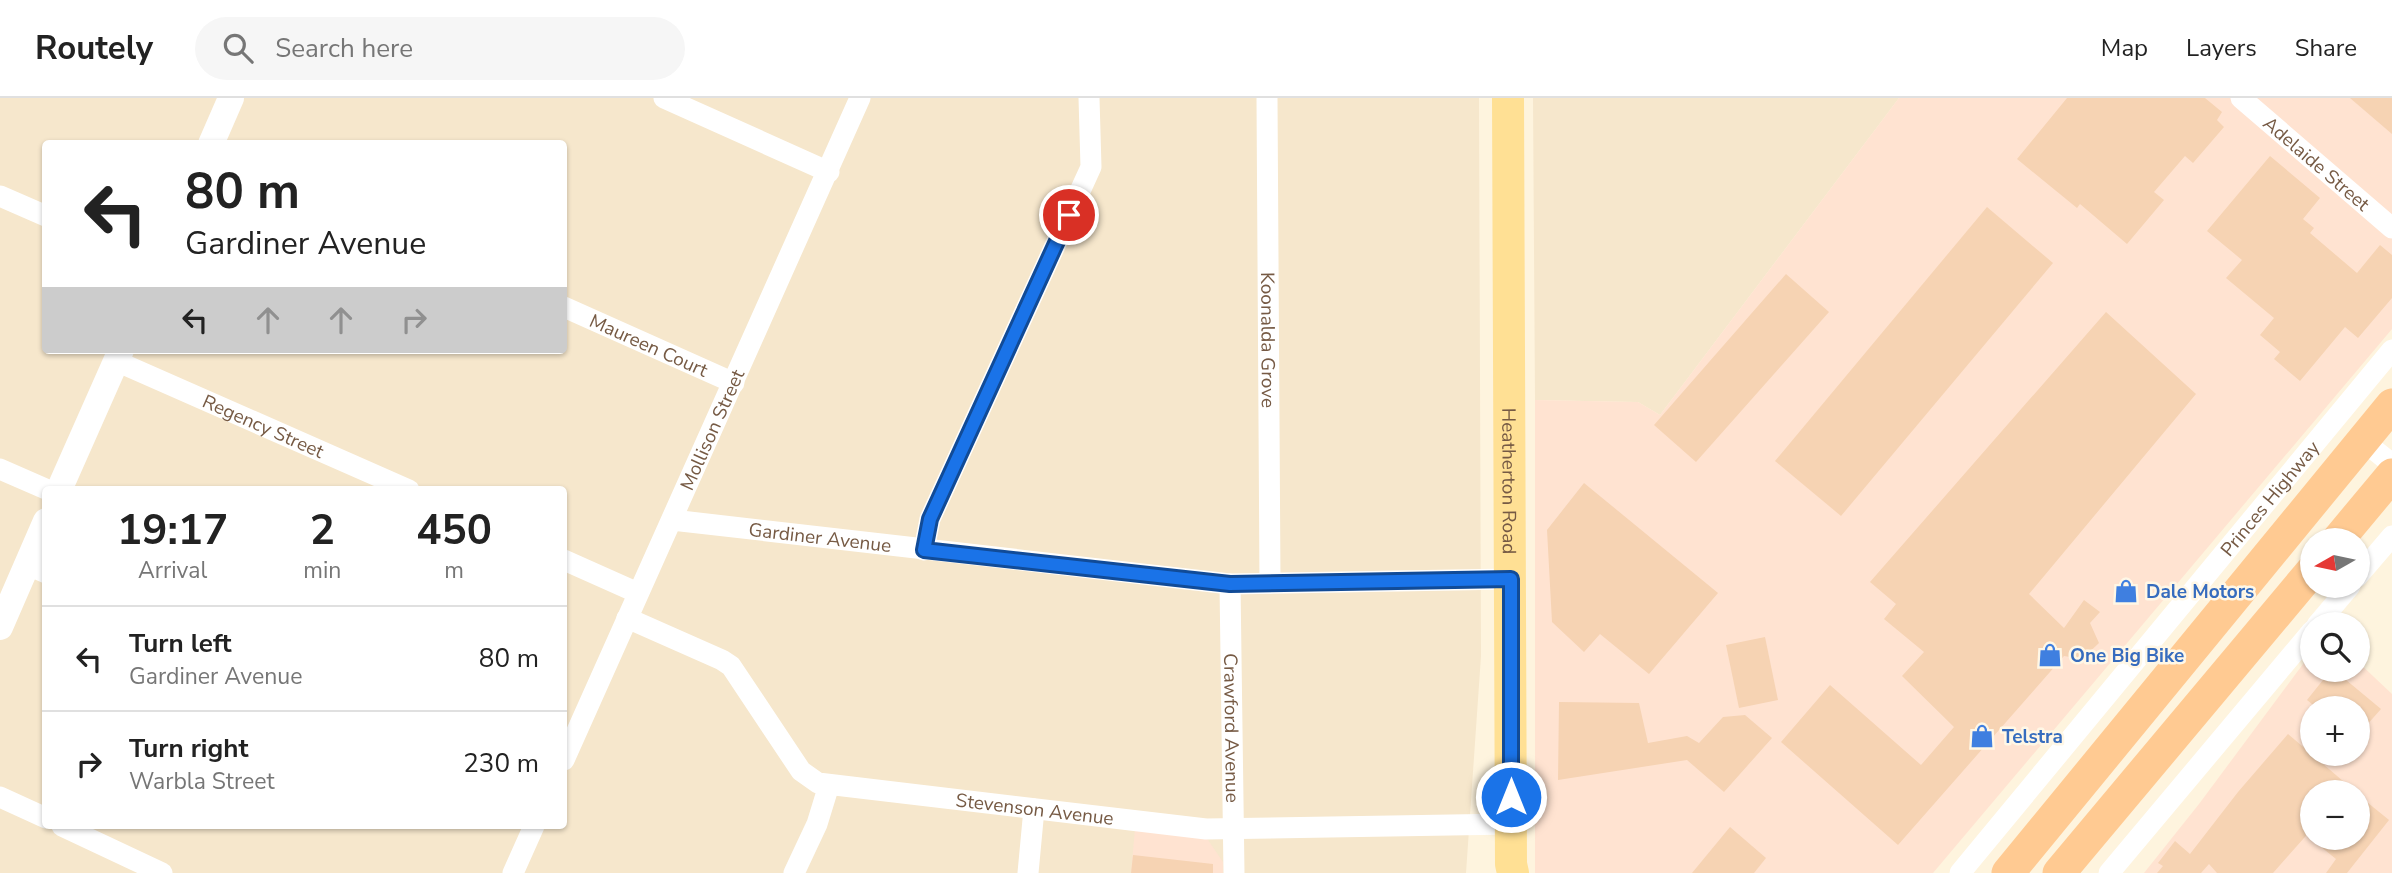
<!DOCTYPE html>
<meta charset="utf-8">
<style>
:root{--surface:#fff;--page:#f6f6f6;--text:#222;--muted:#767676;--line:#e0e0e0}
body{margin:0;font-family:"Nunito Sans",sans-serif;background:var(--page);color:var(--text);height:100vh;display:flex;flex-direction:column;font-size:26px;white-space:nowrap}
*{box-sizing:border-box;margin:0}
p{font-size:23px;color:var(--muted)}
.icon{flex:none;width:38px;height:38px;fill:none;stroke:currentColor;stroke-width:2;stroke-linecap:round;stroke-linejoin:round}
.map{position:relative;flex:1;overflow:hidden}
.sheet{position:absolute;left:42px;top:388px;width:525px;height:343px;display:flex;flex-direction:column;background:var(--surface);border-radius:7px;box-shadow:0 2px 5px #0004}
.sheet>*{flex:none}
.hud{position:absolute;left:42px;top:42px;width:525px;height:214px;border-radius:7px;box-shadow:0 2px 5px #0004;background:#fff;color:var(--text);overflow:hidden}
.needle{width:46px;rotate:261deg}
.tools{position:absolute;left:2300px;top:430px;display:grid;gap:14px}
.tools a{display:grid;place-items:center;width:70px;height:70px;border-radius:50%;background:var(--surface);box-shadow:0 2px 5px #0004;font-size:35px}
.pin{position:absolute;display:grid;place-items:center;width:60px;height:60px;color:#fff;margin:-30px;border:4px solid #fff;border-radius:50%;box-shadow:0 2px 7px #0007}
.me{position:absolute;width:77px;margin:-38px;rotate:0deg;stroke-linejoin:round;filter:drop-shadow(0 0 5px #0008)}
.turn{display:flex;align-items:center;gap:24px;height:147px;padding:0 28px;font-size:32px}
.turn .icon{width:91px;height:91px;stroke-width:2.5}
.turn b{display:block;font-size:49px;line-height:60px}
.lanes{display:flex;align-items:center;height:66px;padding:0 28px;background:#0003;justify-content:center;gap:35px;direction:ltr}
.lanes .off{opacity:.35}
.eta{display:flex;justify-content:space-evenly;align-items:center;height:119px;text-align:center}
.eta b{font-size:42px;font-weight:700;line-height:49px}
ul{padding:0;list-style:none}
li{display:flex;align-items:center;gap:21px;height:105px;padding:0 28px;border-top:2px solid var(--line)}
li div{flex:1}
li b{display:block;font-size:26px}
li em{font-style:normal}
header{display:flex;align-items:center;gap:42px;box-sizing:border-box;height:98px;padding:0 35px;background:var(--surface);border-bottom:2px solid var(--line)}
header strong{font-size:33px}
nav{display:flex;gap:38px;margin-inline-start:auto;font-size:24px}
.search{width:490px;height:63px;background:var(--page);display:flex;align-items:center;gap:18px;box-sizing:border-box;padding:0 24px;border-radius:38px;color:var(--muted);font-size:26px}
.map>svg:first-child{display:block}
.residential{fill:#f6e7cc;fill-rule:evenodd}
.commercial{fill:#ffe3d1;fill-rule:evenodd}
.building{fill:#f6d3b3}
.lines{fill:none;stroke-linecap:round;stroke-linejoin:round}
.minor{stroke:#fff;stroke-width:21}
.tertiary{stroke:#fff;stroke-width:26}
.primary{stroke:#ffe094;stroke-width:32}
.trunk{stroke:#ffca92;stroke-width:33}
.route-casing{stroke:#114b97;stroke-width:18}
.route{stroke:#1a73e8;stroke-width:12}
.labels{text-anchor:middle;stroke-width:5;stroke-linejoin:round;paint-order:stroke}
.street-label{font-size:19px;fill:#765a44;stroke:#fff7e6}
.shop-label{font-size:19px;font-weight:bold;fill:#366cbe;stroke:#fff7e6;text-anchor:start}
</style>
<header>
<strong>Routely</strong>
<div class="search"><svg class="icon" aria-label="search" viewBox="0 0 24 24"><circle cx="10" cy="10" r="6"/><path d="M15 15l6 6"/></svg>Search here</div>
<nav><a>Map</a><a>Layers</a><a>Share</a></nav>
</header>
<div class="map">
<svg width="2392" height="775" viewBox="0 0 2392 775">
<rect width="100%" height="100%" fill="#fef4de"/>
<g class="residential">
<path d="M0,0h1479l2,558 -15,217h-1466zM46,46h518v206h-518zM46,392h518v336h-518z"/>
<polygon points="1533,0 1899,0 1660,317 1638,304 1535,302"/>
</g>
<g class="commercial">
<polygon points="1899,0 2392,0 2392,231 1933,775 1535,775 1535,302 1638,304 1660,317"/>
<path d="M2312,554v18h45v-9l35,33v179h-248l55,-69zM2312,611h45v45h-45zM2312,695h45v45h-45z"/>
<polygon points="1135,731 1206,739 1223,764 1223,775 1131,775"/>
</g>
<g class="building">
<polygon points="2067,0 2205,0 2222,14 2217,22 2224,29 2193,65 2185,58 2154,94 2164,102 2127,146 2080,106 2077,110 2017,61"/>
<polygon points="2350,0 2392,0 2392,36"/>
<polygon points="2270,58 2320,100 2303,121 2314,130 2310,135 2357,175 2380,147 2392,157 2392,200 2358,240 2345,229 2300,283 2274,261 2280,254 2260,237 2274,220 2226,180 2242,162 2207,133"/>
<polygon points="1987,109 2053,165 1841,418 1775,363"/>
<polygon points="1786,176 1829,214 1696,364 1654,327"/>
<polygon points="2106,214 2196,296 2029,496 2064,530 2084,502 2100,514 2090,525 2099,545 2082,561 2064,558 1898,747 1781,644 1830,587 1921,667 1954,629 1902,578 1924,554 1884,521 1896,506 1870,484"/>
<polygon points="1584,385 1718,495 1649,576 1600,536 1584,554 1552,524 1547,432"/>
<polygon points="1765,539 1778,602 1739,610 1726,547"/>
<polygon points="2331,572 2334,572 2381,611 2357,638 2357,611 2318,611 2307,602"/>
<polygon points="1559,604 1639,605 1648,645 1687,638 1699,645 1723,619 1745,617 1772,640 1724,694 1687,662 1558,682"/>
<polygon points="2288,636 2357,695 2312,695 2312,731 2273,775 2217,775 2209,766 2201,775 2157,775 2163,768 2158,765 2175,743 2190,756 2238,694"/>
<polygon points="2357,696 2389,722 2347,775 2326,775 2336,761 2310,740 2357,740"/>
<polygon points="1730,729 1766,760 1754,775 1692,775"/>
<polygon points="1133,757 1213,766 1213,775 1131,775"/>
</g>
<g class="lines">
<g class="minor">
<polyline points="664,0 829,74"/>
<path id="s1" d="M1267,0l3,485"/>
<path id="s2" d="M2241,0l151,130"/>
<polyline points="0,98 46,118"/>
<path id="s3" d="M564,209l170,76"/>
<path id="s4" d="M116,263l293,129"/>
<polyline points="2362,342 2392,366"/>
<polyline points="0,371 48,392"/>
<path id="s5" d="M672,422l558,64 281,-5"/>
<polyline points="924,452 930,421 1091,69 1089,0"/>
<polyline points="564,462 638,495"/>
<polyline points="28,467 46,475"/>
<polyline points="2357,479 2392,438"/>
<path id="s6" d="M1230,486l4,289"/>
<path id="s7" d="M627,520l95,42 9,6 70,105 17,12 388,46 305,-5"/>
<polyline points="2317,527 2350,488"/>
<path id="s8" d="M564,662l296,-662"/>
<polyline points="0,699 46,720"/>
<polyline points="62,728 162,775"/>
<polyline points="513,775 534,728"/>
<polyline points="794,775 817,726 829,687"/>
<polyline points="1028,775 1034,711"/>
<path id="s9" d="M1960,775l432,-523"/>
<polyline points="2109,775 2312,533"/>
</g>
<g class="tertiary">
<polyline points="211,46 231,0"/>
<polyline points="59,392 121,252"/>
<polyline points="0,529 46,423"/>
</g>
<path class="primary" id="s10" d="M1508,0l3,766 2,9"/>
<g class="trunk">
<polyline points="2337,443 2392,377"/>
<polyline points="2008,775 2392,307"/>
<polyline points="2059,775 2312,473"/>
</g>
</g>
<g class="lines">
<g class="route-casing">
<polyline id="route" points="1069,117 930,421 924,452 1230,486 1511,481 1511,699"/>
</g>
<use href="#route" class="route"/>
</g>
<defs>
<g id="shop-bare" transform="scale(1.89)"><path d="M-5-2.5h2.3a2.7 3.5 0 0 1 5.4 0H5L5.5 6h-11ZM-1.5-2.5h3a1.5 2.3 0 0 0-3 0Z" fill="#3f7fe0" stroke="#fff7e6" stroke-width="2.5" paint-order="stroke"/></g>
</defs>
<g fill-rule="evenodd">
<use href="#shop-bare" x="2126" y="493"/>
<use href="#shop-bare" x="2050" y="557"/>
<use href="#shop-bare" x="1982" y="638"/>
</g>
<g class="labels">
<g class="street-label">
<text dy="7" stroke="none"><textPath href="#s2" startOffset="100">Adelaide Street</textPath></text>
<text dy="7" stroke="none"><textPath href="#s1" startOffset="242">Koonalda Grove</textPath></text>
<text dy="7" stroke="none"><textPath href="#s3" startOffset="93">Maureen Court</textPath></text>
<text dy="7" stroke="none"><textPath href="#s4" startOffset="161">Regency Street</textPath></text>
<text dy="7" stroke="none"><textPath href="#s8" startOffset="362">Mollison Street</textPath></text>
<text dy="7" stroke="none"><textPath href="#s10" startOffset="383">Heatherton Road</textPath></text>
<text dy="7" stroke="none"><textPath href="#s9" startOffset="486">Princes Highway</textPath></text>
<text dy="7" stroke="none"><textPath href="#s5" startOffset="149">Gardiner Avenue</textPath></text>
<text dy="7" stroke="none"><textPath href="#s6" startOffset="144">Crawford Avenue</textPath></text>
<text dy="7" stroke="none"><textPath href="#s7" startOffset="480">Stevenson Avenue</textPath></text>
</g>
<g class="shop-label">
<text x="2146" y="500">Dale Motors</text>
<text x="2070" y="564">One Big Bike</text>
<text x="2002" y="645">Telstra</text>
</g>
</g>
</svg>
<div class="tools">
<a><svg class="needle" viewBox="-14 -14 28 28"><path d="M0-13l5 13h-10z" fill="#e53935"/><path d="M0 13l5-13h-10z" fill="#767676"/></svg></a>
<a><svg class="icon" aria-label="search" viewBox="0 0 24 24"><circle cx="10" cy="10" r="6"/><path d="M15 15l6 6"/></svg></a>
<a>+</a>
<a>−</a>
</div>
<div class="pin" style="left:1069px;top:117px;background:#d93025"><svg class="icon" aria-label="arrive" viewBox="0 0 24 24"><path d="M6 21V4h12l-3 4 3 4H6"/></svg></div>
<svg class="me" style="left:1511px;top:699px" viewBox="-20 -20 40 40"><circle r="17" fill="#1a73e8" stroke="#fff" stroke-width="3"/><path d="M0-11L8 9 0 5-8 9z" fill="#fff"/></svg>
<div class="hud">
<div class="turn"><svg class="icon" aria-label="left" viewBox="0 0 24 24"><path d="M17 20v-9H6M10 6l-5 5 5 5"/></svg><div><b>80 m</b>Gardiner Avenue</div></div>
<div class="lanes"><svg class="icon" aria-label="left" viewBox="0 0 24 24"><path d="M17 20v-9H6M10 6l-5 5 5 5"/></svg><svg class="icon off" aria-label="ahead" viewBox="0 0 24 24"><path d="M12 20V5M6 11l6-6 6 6"/></svg><svg class="icon off" aria-label="ahead" viewBox="0 0 24 24"><path d="M12 20V5M6 11l6-6 6 6"/></svg><svg class="icon off" aria-label="right" viewBox="0 0 24 24"><path d="M7 20v-9h11M14 6l5 5-5 5"/></svg></div>
</div>
<section class="sheet">
<div class="eta">
<div><b>19:17</b><p>Arrival</p></div>
<div><b>2</b><p>min</p></div>
<div><b>450</b><p>m</p></div>
</div>
<ul>
<li><svg class="icon" aria-label="left" viewBox="0 0 24 24"><path d="M17 20v-9H6M10 6l-5 5 5 5"/></svg><div><b>Turn left</b><p>Gardiner Avenue</p></div><em>80 m</em></li>
<li><svg class="icon" aria-label="right" viewBox="0 0 24 24"><path d="M7 20v-9h11M14 6l5 5-5 5"/></svg><div><b>Turn right</b><p>Warbla Street</p></div><em>230 m</em></li>
</ul>
</section>
</div>
